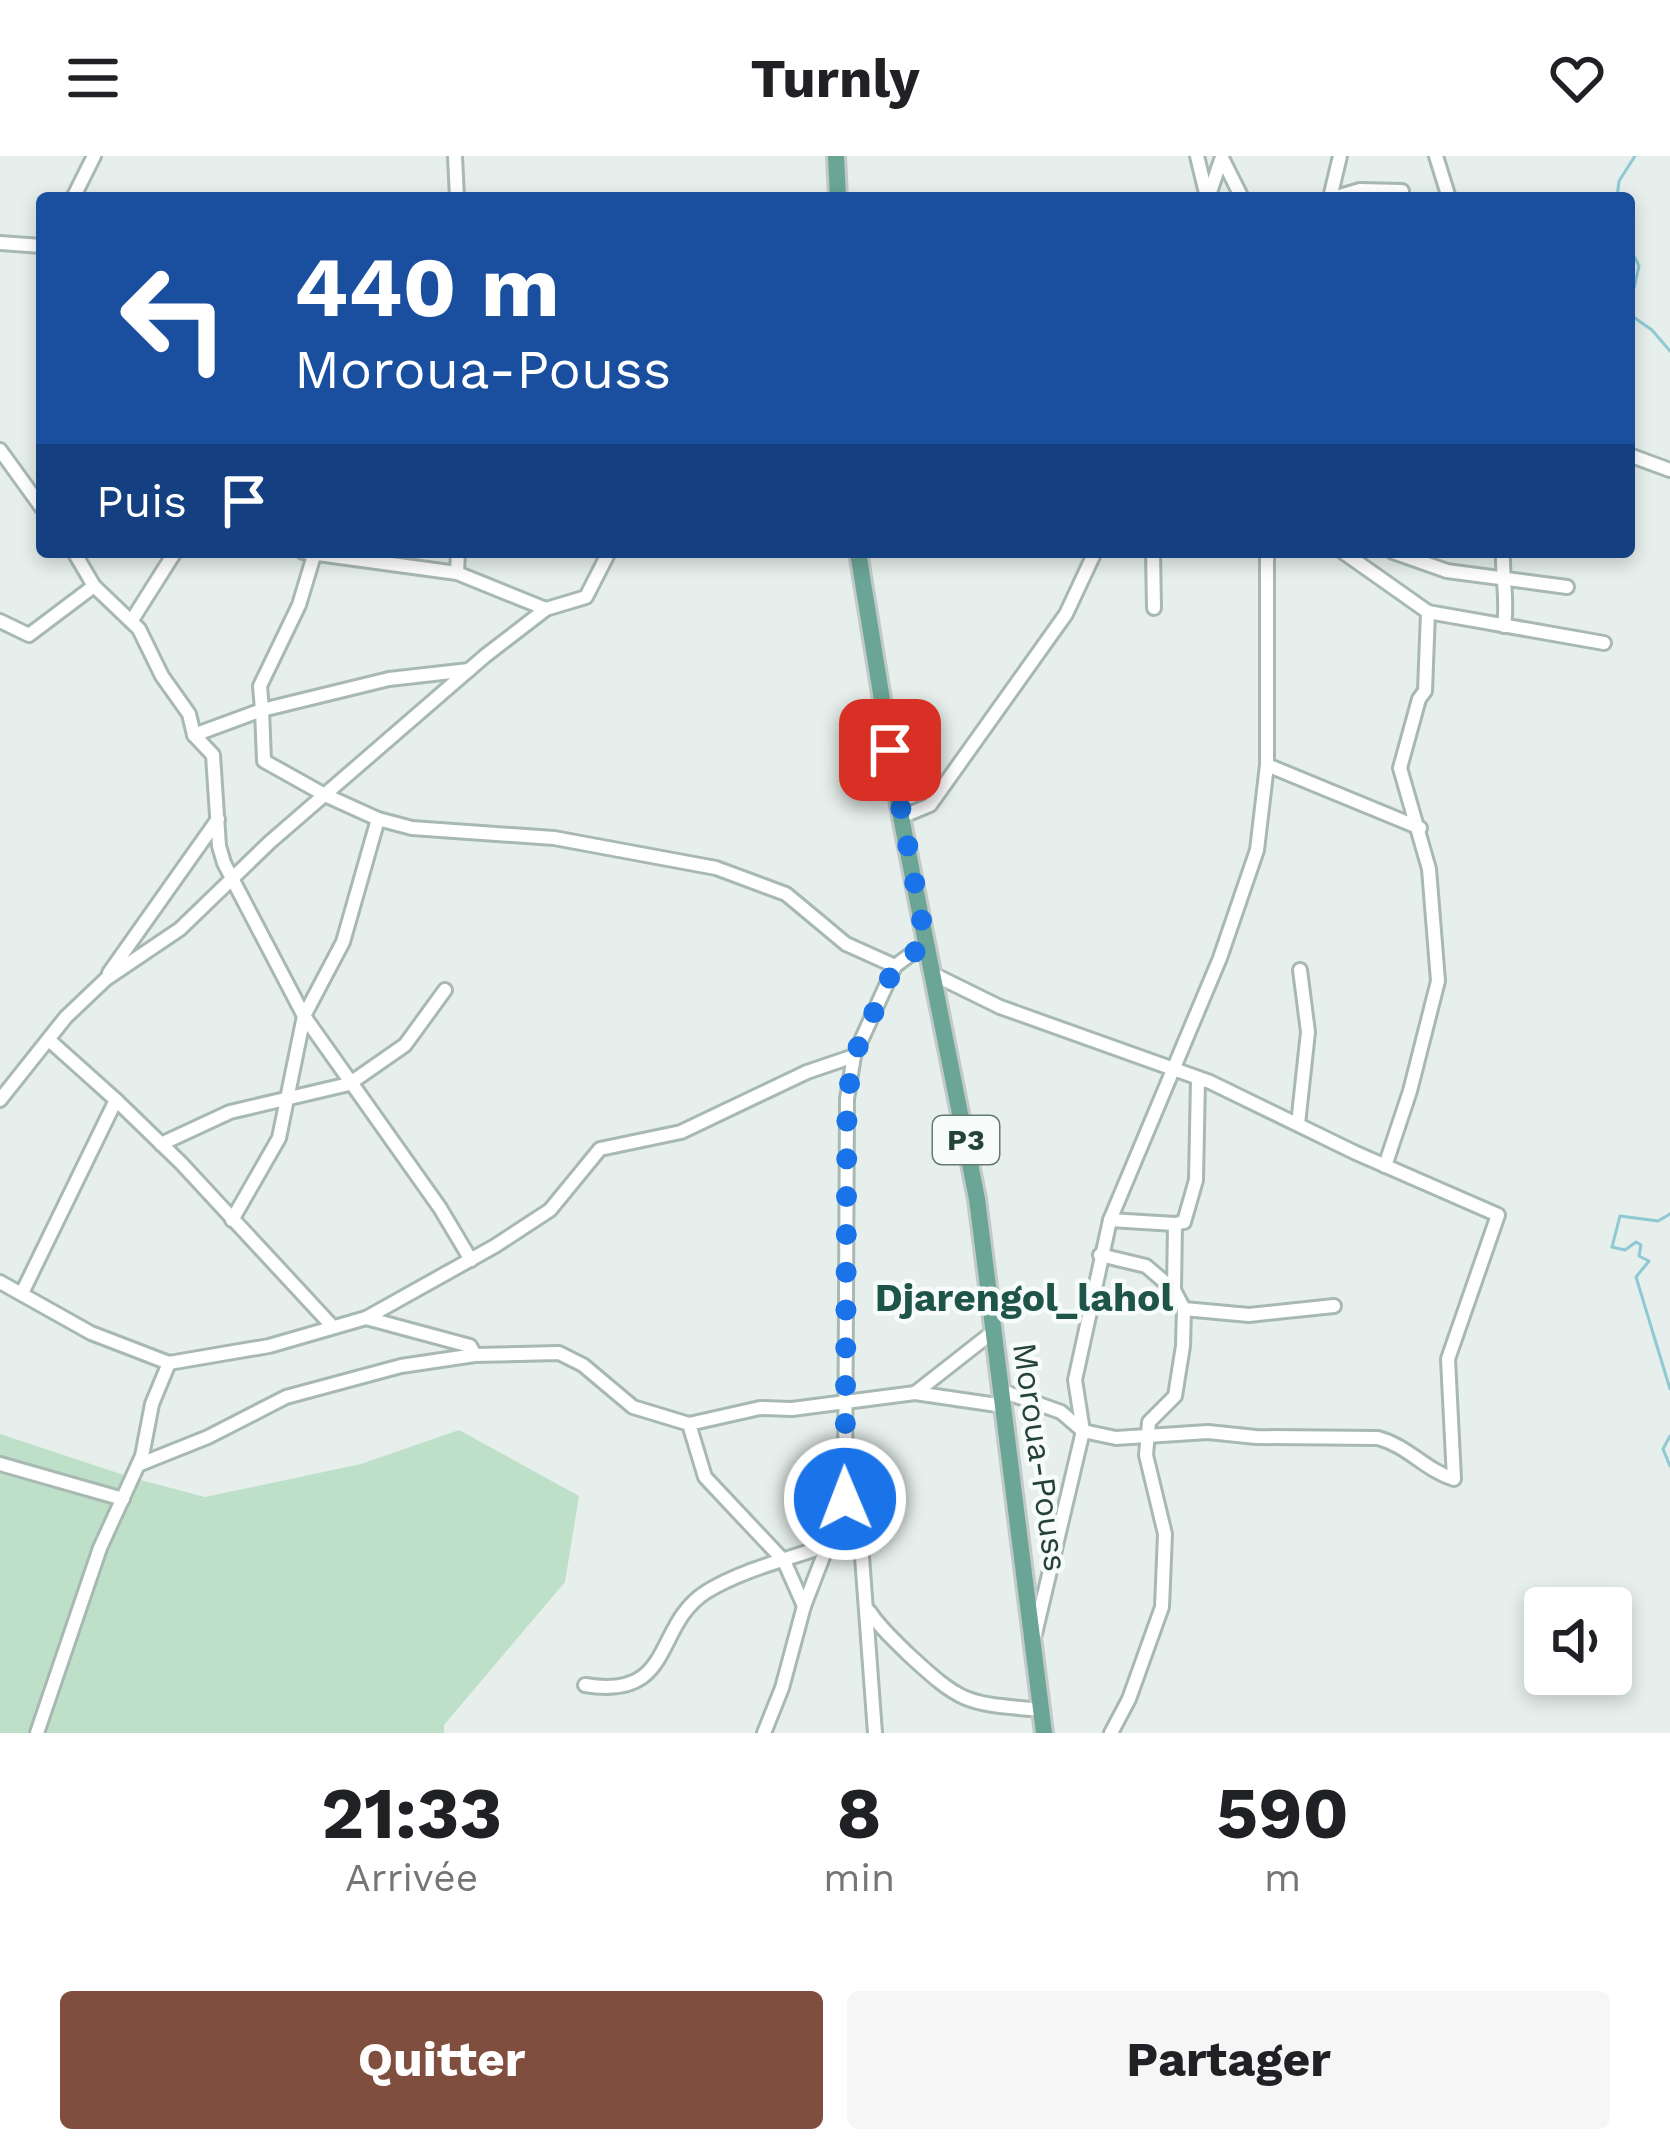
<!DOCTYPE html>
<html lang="fr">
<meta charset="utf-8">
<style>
:root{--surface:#fff;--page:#f6f6f6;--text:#202124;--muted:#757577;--accent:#7f4e3f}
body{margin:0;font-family:"Work Sans",sans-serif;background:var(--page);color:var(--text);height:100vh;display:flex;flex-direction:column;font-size:45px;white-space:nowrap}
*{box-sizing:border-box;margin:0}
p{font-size:39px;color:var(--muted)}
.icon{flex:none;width:66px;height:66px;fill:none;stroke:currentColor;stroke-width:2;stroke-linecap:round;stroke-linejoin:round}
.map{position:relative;height:1577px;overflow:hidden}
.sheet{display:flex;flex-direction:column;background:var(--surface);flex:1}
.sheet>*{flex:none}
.hud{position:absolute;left:36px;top:36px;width:1599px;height:366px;border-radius:12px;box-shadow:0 6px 18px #0003;background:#1a4fa0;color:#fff;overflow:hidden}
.tools{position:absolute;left:1524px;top:1431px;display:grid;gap:24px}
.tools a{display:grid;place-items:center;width:108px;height:108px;border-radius:12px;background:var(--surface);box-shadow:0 6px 18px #0003;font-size:60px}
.pin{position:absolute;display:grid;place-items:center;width:102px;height:102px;color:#fff;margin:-51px;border-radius:24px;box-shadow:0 6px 18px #0006}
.me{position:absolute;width:132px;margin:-66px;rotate:359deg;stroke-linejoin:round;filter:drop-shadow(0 0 9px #0008)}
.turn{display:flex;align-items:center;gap:42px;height:252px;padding:0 60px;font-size:54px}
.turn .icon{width:156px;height:156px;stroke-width:2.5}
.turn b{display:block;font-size:84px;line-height:102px}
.then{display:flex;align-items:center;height:114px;padding:0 60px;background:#0003;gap:24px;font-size:45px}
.eta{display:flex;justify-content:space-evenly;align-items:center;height:204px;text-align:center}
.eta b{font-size:72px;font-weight:700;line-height:84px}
.primary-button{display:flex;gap:24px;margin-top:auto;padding:24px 60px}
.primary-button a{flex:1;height:138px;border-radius:12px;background:var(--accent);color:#fff;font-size:48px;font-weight:700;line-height:138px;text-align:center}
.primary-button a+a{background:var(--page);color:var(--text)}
header{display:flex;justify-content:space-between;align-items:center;height:156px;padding:0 60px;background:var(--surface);font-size:54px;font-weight:700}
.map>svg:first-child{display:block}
.green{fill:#bfe0c8}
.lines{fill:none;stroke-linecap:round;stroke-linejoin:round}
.stream{stroke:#8ec9d4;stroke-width:3}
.minor-casing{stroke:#a8b8b2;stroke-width:18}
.major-casing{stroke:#c2cac8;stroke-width:22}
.minor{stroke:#fff;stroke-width:12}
.major{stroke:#6aa596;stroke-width:16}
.route{stroke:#1a73e8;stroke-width:21;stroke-dasharray:0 37.8}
.labels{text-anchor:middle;stroke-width:9;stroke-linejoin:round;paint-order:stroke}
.shield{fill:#f7fbf9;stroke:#637a73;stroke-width:3}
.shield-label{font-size:30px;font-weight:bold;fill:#24423a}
.street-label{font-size:33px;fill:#24423a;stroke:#f7fbf9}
.quarter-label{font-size:39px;font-weight:bold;fill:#1f5548;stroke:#f7fbf9}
</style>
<header><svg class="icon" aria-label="menu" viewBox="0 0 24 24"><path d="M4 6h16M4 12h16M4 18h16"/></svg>Turnly<svg class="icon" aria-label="heart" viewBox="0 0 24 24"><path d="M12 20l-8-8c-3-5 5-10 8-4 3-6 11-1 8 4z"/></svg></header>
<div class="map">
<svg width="1670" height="1577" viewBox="0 0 1670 1577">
<rect width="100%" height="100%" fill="#e6efeb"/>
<polygon class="green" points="459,1274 579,1340 565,1426 444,1569 444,1577 0,1577 0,1278 133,1322 205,1341 361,1308"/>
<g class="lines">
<g class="stream">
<polyline points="1617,42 1619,25 1635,0"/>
<polyline points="1629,90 1639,110 1634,132 1629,135"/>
<polyline points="1629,158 1652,174 1670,195"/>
<polyline points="1670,1058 1658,1065 1620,1060 1612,1091 1625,1094 1636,1086 1641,1089 1639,1100 1649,1105 1636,1121 1670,1233"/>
<polyline points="1670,1280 1663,1293 1670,1310"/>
</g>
<g class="minor-casing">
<g id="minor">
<polyline points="455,0 457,42"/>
<polyline points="1197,0 1207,41"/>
<polyline points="1436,0 1449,42"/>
<polyline points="1222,2 1242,42"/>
<polyline points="73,42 94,0"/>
<polyline points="1208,42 1222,1"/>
<polyline points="1330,42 1340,0"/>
<polyline points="1333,42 1360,34 1402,35"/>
<polyline points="0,87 42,90"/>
<polyline points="0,294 42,352"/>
<polyline points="1629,299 1670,314"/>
<polyline points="74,396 94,430 139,473 162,520 189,558 194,579 213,599 219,690 224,707 304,860 440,1052 471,1104"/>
<polyline points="303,396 457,417 546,453"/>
<polyline points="1153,396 1154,452"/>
<polyline points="1343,396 1428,456 1604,487"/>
<polyline points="1393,396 1447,415 1567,431"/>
<path d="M1503,396c-1,26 5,49 1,74"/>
<polyline points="457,417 458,396"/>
<polyline points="132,464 175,396"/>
<polyline points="0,465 29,479 94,430"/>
<polyline points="469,514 389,523 262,554 264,605 325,639 378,663 412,672 554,682 716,712 786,738 846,788 895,810"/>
<polyline points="194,579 262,554 260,530 299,449 315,396"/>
<polyline points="1267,609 1420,672"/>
<polyline points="901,661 930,649 1066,458 1095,396"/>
<polyline points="109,817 218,663"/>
<path d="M935,819l65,32 210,75 146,71 142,62 -50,144 6,120c-29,-9 -46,-33 -76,-41l-122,-1 -48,-5 -92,6 -33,-7 -22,-19 -59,-21"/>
<polyline points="0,944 66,861 106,823 180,773 270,686 485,500 546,453 586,441 609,396"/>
<polyline points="116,944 181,1007 333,1171"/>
<polyline points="1298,968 1308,876 1300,814"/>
<polyline points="161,988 230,956 349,928 405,889 445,834"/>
<polyline points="1385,1010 1410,935 1438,825 1429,713 1400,612 1419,543 1425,535 1428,456"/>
<polyline points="232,1064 279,982 304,860 343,786 378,663"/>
<polyline points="1110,1064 1175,1068"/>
<polyline points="1100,1099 1146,1110 1174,1134"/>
<polyline points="0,1126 91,1177 169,1207 269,1190 366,1162 495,1090 550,1054 600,993 681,976 807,916 854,900"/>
<polyline points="22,1137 116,944 49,884"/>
<polyline points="1184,1153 1249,1159 1334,1150"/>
<polyline points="366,1162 470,1190 475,1199"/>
<polyline points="915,1237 994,1175"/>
<polyline points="689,1268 705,1321 784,1405 804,1450"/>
<polyline points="0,1308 123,1343"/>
<polyline points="138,1309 208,1281 286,1241 401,1210 475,1199 559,1197 583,1209 633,1251 689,1268 760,1252 792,1253 915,1237 1004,1250"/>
<path d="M869,1455c11,17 24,28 38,42 56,52 59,50 134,57"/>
<polyline points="1035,1478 1083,1275 1075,1224 1110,1064 1220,802 1257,694 1267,609 1267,396"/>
<path d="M585,1529c90,15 68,-59 121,-93 35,-22 83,-33 122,-47"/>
<polyline points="37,1577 100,1392 142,1300 152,1248 169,1207"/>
<polyline points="764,1577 782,1532 804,1450 845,1344"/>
<polyline points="875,1577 861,1387 845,1343 847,943 854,900 895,810 926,787"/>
<polyline points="1111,1577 1129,1543 1162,1451 1165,1378 1146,1299 1149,1266 1175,1240 1183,1190 1184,1153 1174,1134 1175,1068 1184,1066 1196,1024 1198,923"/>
</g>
</g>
<g class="major-casing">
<g id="major">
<polyline points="836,0 838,42"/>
<polyline points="858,396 901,661 977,1043 1044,1577"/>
</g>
</g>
<use href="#minor" class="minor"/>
<use href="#major" class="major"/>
</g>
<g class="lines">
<polyline class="route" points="845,1343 847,943 854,900 895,810 926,788 890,594"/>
</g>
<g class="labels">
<rect class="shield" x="933" y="960" width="66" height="48" rx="9"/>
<g class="shield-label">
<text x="966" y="994">P3</text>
</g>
<g class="street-label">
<text transform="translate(1041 1301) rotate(82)" y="12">Moroua-Pouss</text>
</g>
<g class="quarter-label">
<text x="1024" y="1155">Djarengol_lahol</text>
</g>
</g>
</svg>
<div class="tools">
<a><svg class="icon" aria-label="sound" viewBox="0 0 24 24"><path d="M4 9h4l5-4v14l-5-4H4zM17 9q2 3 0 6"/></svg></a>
</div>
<div class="pin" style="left:890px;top:594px;background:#d93025"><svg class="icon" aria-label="arrive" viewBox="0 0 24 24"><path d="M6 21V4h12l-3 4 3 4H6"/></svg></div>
<svg class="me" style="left:845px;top:1343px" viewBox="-20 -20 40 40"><circle r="17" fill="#1a73e8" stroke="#fff" stroke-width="3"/><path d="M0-11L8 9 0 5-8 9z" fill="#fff"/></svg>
<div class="hud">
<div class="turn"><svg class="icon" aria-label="left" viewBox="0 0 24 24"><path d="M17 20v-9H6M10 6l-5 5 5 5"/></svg><div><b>440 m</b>Moroua-Pouss</div></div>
<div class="then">Puis<svg class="icon" aria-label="arrive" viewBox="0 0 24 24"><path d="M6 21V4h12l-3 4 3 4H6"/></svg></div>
</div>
</div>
<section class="sheet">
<div class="eta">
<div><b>21:33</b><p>Arrivée</p></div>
<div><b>8</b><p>min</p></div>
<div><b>590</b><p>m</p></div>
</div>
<div class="primary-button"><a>Quitter</a><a>Partager</a></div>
</section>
